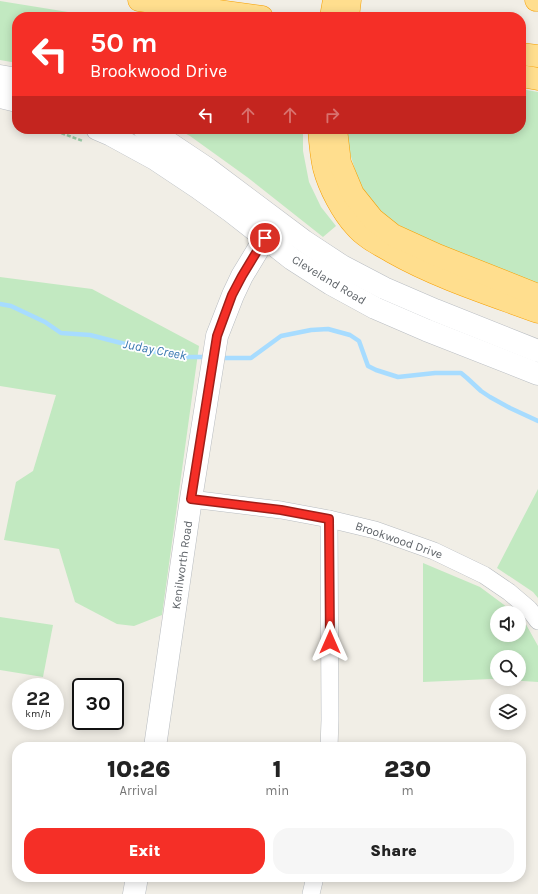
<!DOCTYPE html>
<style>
:root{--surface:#fff;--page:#f6f6f6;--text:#222;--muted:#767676;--accent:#f52f27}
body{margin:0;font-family:Karla,sans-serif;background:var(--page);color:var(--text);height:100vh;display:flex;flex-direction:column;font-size:15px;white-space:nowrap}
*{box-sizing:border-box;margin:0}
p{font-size:13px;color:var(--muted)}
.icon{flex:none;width:22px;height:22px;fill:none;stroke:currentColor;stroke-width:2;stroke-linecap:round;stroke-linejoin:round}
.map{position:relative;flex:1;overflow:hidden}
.details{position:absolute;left:12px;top:742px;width:514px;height:140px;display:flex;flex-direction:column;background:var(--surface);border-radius:16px;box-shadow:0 2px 10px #0003}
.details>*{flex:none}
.hud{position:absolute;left:12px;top:12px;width:514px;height:122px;border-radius:16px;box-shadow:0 2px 10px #0003;background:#f52f27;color:#fff;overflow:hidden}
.controls{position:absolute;left:490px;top:606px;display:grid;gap:8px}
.controls a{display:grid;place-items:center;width:36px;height:36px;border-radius:50%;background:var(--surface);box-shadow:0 2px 10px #0003;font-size:20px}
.speed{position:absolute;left:12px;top:678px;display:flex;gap:8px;font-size:20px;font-weight:700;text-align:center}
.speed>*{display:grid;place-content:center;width:52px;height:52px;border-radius:50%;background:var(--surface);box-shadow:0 2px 10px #0003;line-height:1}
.speed small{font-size:10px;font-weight:400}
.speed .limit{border:2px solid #111;border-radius:6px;background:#fff;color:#111}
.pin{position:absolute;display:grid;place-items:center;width:34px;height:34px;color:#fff;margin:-17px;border:2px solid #fff;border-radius:50%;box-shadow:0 1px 4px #0007}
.me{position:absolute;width:44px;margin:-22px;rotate:0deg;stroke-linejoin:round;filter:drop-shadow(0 0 3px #0008)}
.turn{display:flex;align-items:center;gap:14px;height:84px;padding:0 12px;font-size:18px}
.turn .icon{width:52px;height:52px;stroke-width:2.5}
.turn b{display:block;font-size:28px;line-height:34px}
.lanes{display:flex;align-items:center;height:38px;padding:0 12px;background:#0003;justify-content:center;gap:20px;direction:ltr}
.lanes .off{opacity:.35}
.eta{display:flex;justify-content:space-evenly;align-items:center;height:68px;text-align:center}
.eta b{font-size:24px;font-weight:800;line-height:28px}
.button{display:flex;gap:8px;margin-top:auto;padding:8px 12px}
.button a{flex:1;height:46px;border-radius:16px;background:var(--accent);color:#fff;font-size:16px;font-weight:800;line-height:46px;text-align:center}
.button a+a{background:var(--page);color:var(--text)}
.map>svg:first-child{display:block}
.green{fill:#c2e9c1;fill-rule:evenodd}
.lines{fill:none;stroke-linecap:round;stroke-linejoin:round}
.stream{stroke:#a7dcff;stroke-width:4.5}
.minor-casing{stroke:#b8bcc0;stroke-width:18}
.tertiary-casing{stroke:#b8bcc0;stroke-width:23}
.secondary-casing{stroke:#b9bdc2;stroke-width:23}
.motorway-casing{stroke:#f69f00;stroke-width:23}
.path{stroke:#99cba6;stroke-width:2.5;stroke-dasharray:4 2;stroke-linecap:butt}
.minor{stroke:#fff;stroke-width:17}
.tertiary{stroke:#fff;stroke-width:22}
.secondary{stroke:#fff;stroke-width:22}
.motorway{stroke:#ffde8e;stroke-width:22}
.route-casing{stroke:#9f1f19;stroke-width:10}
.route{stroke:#f52f27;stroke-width:7}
.labels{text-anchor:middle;stroke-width:3.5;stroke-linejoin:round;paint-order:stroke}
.street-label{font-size:12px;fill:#5d6267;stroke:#fff}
.water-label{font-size:13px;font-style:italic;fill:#3978b0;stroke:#fff}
</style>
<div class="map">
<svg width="538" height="894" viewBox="0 0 538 894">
<rect width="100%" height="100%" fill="#f1eee6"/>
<g class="green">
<polygon points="0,1 99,17 17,17 17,63 0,60"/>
<polygon points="521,89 538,92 538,285 471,260 409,231 392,221 375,206 364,193 356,173 349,150 347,129 521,129"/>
<polygon points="177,129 303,129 303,151 309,182 321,207 336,226 323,237 247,177 190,136"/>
<polygon points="0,277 92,289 199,346 162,615 134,626 117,624 75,602 59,549 4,540 16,482 33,471 56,395 0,386"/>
<polygon points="538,489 538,598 533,592 497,568"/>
<path d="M423,563l57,24 35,26h-18v22h22v-19l4,3 15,27v36l-47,-3 -68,3zM497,657h22v22h-22z"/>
<polygon points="0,617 53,625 43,677 0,670"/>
</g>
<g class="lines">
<g class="stream">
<polyline points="0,304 11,306 45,322 61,333 90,335 156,352 184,357 209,357"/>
<polyline points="220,358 251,358 281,336 311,330 328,329 350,335 359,341 368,366 376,370 398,377 435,373 461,373 467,378 481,391 490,397 510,408 538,421"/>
</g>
<g class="minor-casing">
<g id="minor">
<polyline points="191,499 281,510 329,519 375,530 434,551 484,575 509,592 529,609 538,621"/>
<polyline points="329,519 330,720 329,747"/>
<polyline points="311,894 315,877"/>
</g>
</g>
<g class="tertiary-casing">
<g id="tertiary">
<polyline points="155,747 191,499 217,336 233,295 242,276 265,238"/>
<polyline points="134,894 137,877"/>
</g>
</g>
<g class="secondary-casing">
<g id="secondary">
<polyline points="0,76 17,79"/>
<polyline points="0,97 17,101"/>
<polyline points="97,129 111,135 155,159 197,187 232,212 292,259 331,284 375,308 426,330 538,374"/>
<polyline points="144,129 166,141 208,169 304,241 342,266 384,288 435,310 538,351"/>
</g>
</g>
<g class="motorway-casing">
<g id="motorway">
<polyline points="139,0 262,17"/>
<polyline points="536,0 538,0"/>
<polyline points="331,17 334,0"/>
<polyline points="348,17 350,0"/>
<polyline points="521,54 538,56"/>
<polyline points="521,76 538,79"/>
<path d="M319,129c1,13 2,26 5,39 5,19 18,44 31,58 10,12 25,19 37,26 46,26 97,42 146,60"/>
<polyline points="336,129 340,163 353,194 373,219 393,235 437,255 538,295"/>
</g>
</g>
<polyline class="path" points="50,129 83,141"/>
<use href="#minor" class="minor"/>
<use href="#tertiary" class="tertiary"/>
<use href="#secondary" class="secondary"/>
<use href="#motorway" class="motorway"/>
</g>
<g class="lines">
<g class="route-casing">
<polyline id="route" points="265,238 242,276 232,295 217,336 191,499 281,510 329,519 330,642"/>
</g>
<use href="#route" class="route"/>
</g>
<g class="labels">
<g class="street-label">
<text transform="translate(329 280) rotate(31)" y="4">Cleveland Road</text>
<text transform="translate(399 540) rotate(19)" y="4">Brookwood Drive</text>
<text transform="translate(182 565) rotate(-82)" y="4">Kenilworth Road</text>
</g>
<g class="water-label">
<text transform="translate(155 349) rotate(11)" y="5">Juday Creek</text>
</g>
</g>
</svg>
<div class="controls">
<a><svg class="icon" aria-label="sound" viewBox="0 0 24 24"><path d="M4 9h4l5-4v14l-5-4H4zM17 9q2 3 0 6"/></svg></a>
<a><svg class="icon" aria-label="search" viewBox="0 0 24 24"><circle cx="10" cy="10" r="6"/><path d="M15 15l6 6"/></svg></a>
<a><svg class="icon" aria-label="layers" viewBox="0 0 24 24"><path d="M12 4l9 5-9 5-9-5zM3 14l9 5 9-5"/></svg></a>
</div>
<div class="speed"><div>22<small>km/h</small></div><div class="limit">30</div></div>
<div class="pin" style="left:265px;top:238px;background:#d93025"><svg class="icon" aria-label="arrive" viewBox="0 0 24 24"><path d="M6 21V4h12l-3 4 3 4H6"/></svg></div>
<svg class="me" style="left:330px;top:642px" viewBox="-20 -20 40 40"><path d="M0-17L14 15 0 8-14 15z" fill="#f52f27" stroke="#fff" stroke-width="4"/></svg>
<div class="hud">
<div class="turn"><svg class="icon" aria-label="left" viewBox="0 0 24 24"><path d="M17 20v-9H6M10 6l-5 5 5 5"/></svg><div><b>50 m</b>Brookwood Drive</div></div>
<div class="lanes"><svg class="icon" aria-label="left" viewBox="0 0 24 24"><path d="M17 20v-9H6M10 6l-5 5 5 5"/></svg><svg class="icon off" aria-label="ahead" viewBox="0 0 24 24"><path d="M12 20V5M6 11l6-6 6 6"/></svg><svg class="icon off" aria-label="ahead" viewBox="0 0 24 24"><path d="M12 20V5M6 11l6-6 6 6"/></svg><svg class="icon off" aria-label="right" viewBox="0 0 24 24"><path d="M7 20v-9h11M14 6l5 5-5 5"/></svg></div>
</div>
<section class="details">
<div class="eta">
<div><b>10:26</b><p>Arrival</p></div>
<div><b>1</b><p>min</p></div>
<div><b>230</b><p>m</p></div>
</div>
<div class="button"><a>Exit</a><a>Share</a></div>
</section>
</div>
